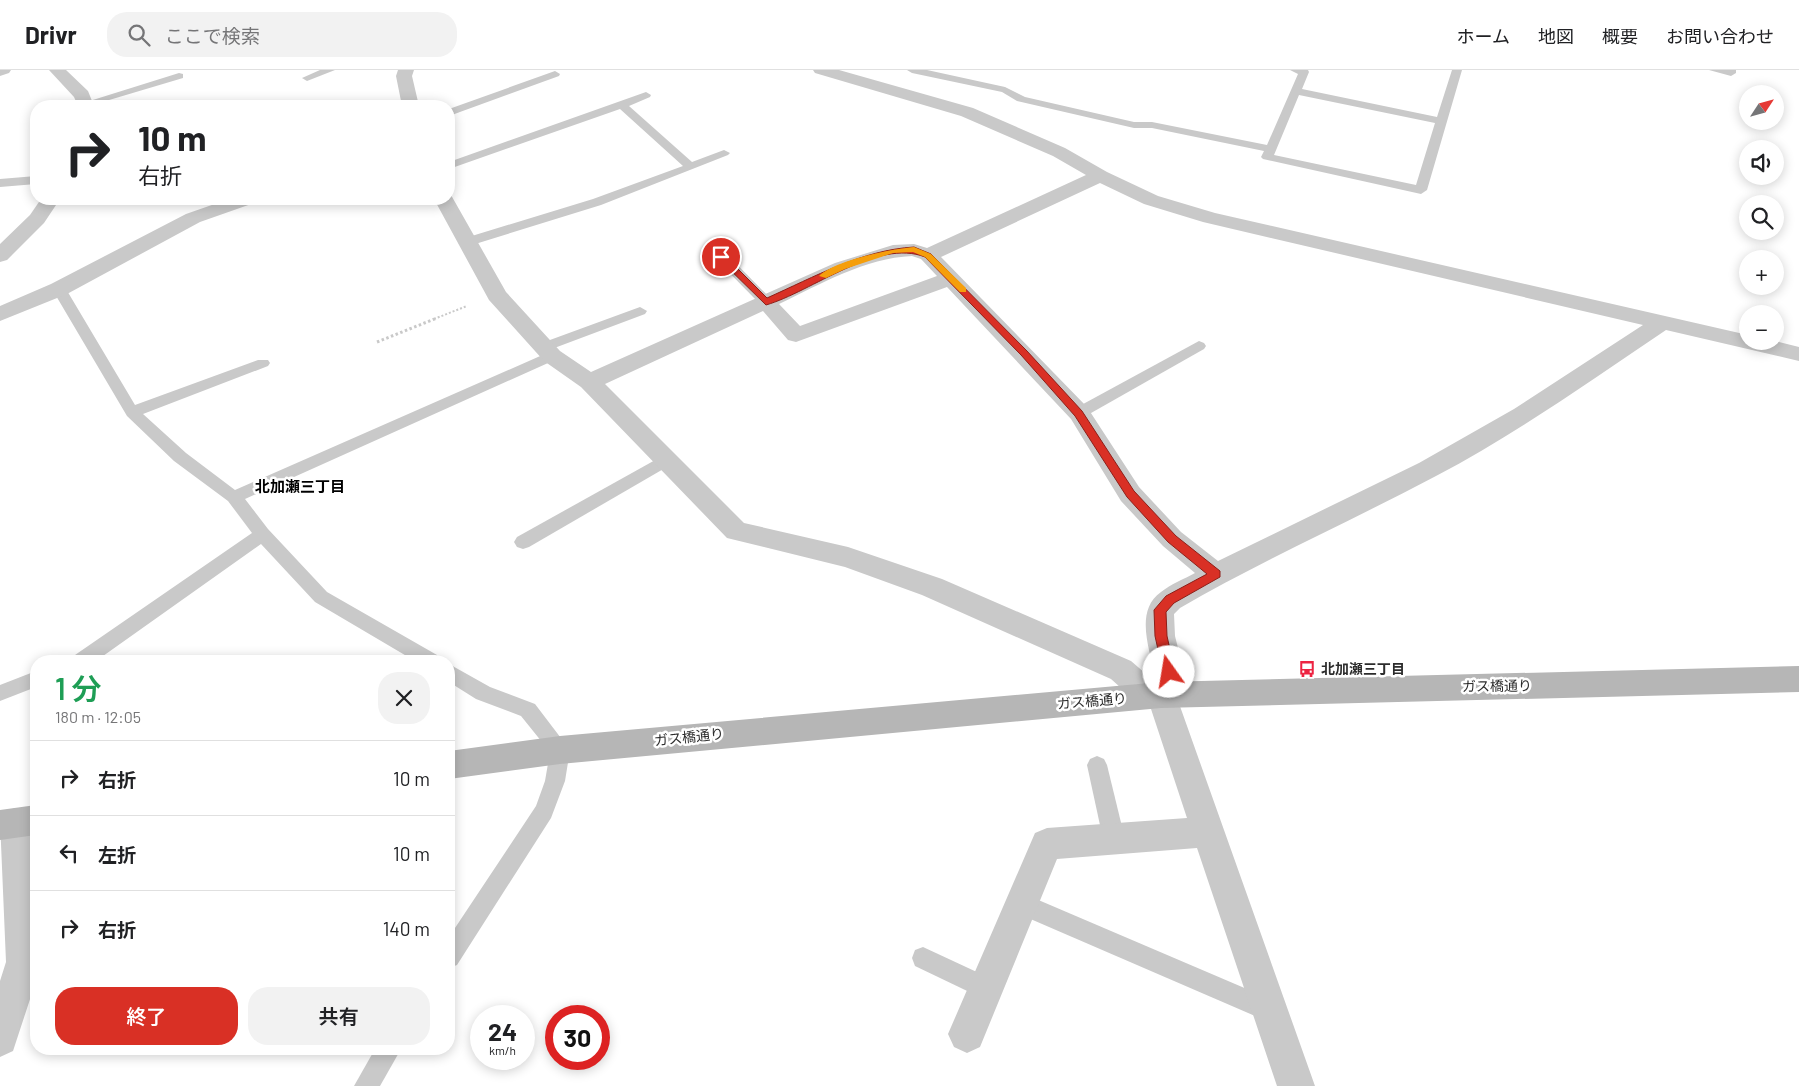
<!DOCTYPE html>
<html lang="ja">
<meta charset="utf-8">
<style>
:root{--surface:#fff;--page:#f2f2f2;--text:#202124;--muted:#757577;--line:#e0e0e0;--accent:#d93025}
body{margin:0;font-family:Barlow,"Noto Sans JP",sans-serif;background:var(--page);color:var(--text);height:100vh;display:flex;flex-direction:column;font-size:19px;white-space:nowrap}
*{box-sizing:border-box;margin:0}
p{font-size:16px;color:var(--muted)}
.icon{flex:none;width:28px;height:28px;fill:none;stroke:currentColor;stroke-width:2;stroke-linecap:round;stroke-linejoin:round}
.map{position:relative;flex:1;overflow:hidden}
.side{position:absolute;left:30px;top:585px;width:425px;height:400px;display:flex;flex-direction:column;background:var(--surface);border-radius:20px;box-shadow:0 2px 12px #0003}
.side>*{flex:none}
.top-card{position:absolute;left:30px;top:30px;width:425px;height:105px;border-radius:20px;box-shadow:0 2px 12px #0003;background:#fff;color:var(--text);overflow:hidden}
.needle{width:32px;rotate:54deg}
.tools{position:absolute;left:1739px;top:15px;display:grid;gap:10px}
.tools a{display:grid;place-items:center;width:45px;height:45px;border-radius:50%;background:var(--surface);box-shadow:0 2px 12px #0003;font-size:25px}
.speed{position:absolute;left:470px;top:935px;display:flex;gap:10px;font-size:25px;font-weight:700;text-align:center}
.speed>*{display:grid;place-content:center;width:65px;height:65px;border-radius:50%;background:var(--surface);box-shadow:0 2px 12px #0003;line-height:1}
.speed small{font-size:12px;font-weight:400}
.speed .limit{border:8px solid #d22;background:#fff;color:#111}
.pin{position:absolute;display:grid;place-items:center;width:42px;height:42px;color:#fff;margin:-21px;border:2px solid #fff;border-radius:50%;box-shadow:0 1px 5px #0007}
.me{position:absolute;width:55px;margin:-28px;rotate:347deg;stroke-linejoin:round;filter:drop-shadow(0 0 4px #0008)}
.turn{display:flex;align-items:center;gap:18px;height:105px;padding:0 25px;font-size:22px}
.turn .icon{width:65px;height:65px;stroke-width:2.5}
.turn b{display:block;font-size:35px;line-height:42px}
.round{display:grid;place-items:center;flex:none;width:52px;height:52px;border-radius:20px;background:var(--page)}
.overview{display:flex;align-items:center;justify-content:space-between;height:85px;padding:0 25px}
h1{font-size:30px;font-weight:600;line-height:38px;color:#1e9e55}
.button{display:flex;gap:10px;margin-top:auto;padding:10px 25px}
.button a{flex:1;height:58px;border-radius:20px;background:var(--accent);color:#fff;font-size:20px;font-weight:600;line-height:58px;text-align:center}
.button a+a{background:var(--page);color:var(--text)}
ul{padding:0;list-style:none}
li{display:flex;align-items:center;gap:15px;height:75px;padding:0 25px;border-top:1px solid var(--line)}
li div{flex:1}
li b{display:block;font-size:19px}
li em{font-style:normal}
header{display:flex;align-items:center;gap:30px;box-sizing:border-box;height:70px;padding:0 25px;background:var(--surface);border-bottom:1px solid var(--line)}
header strong{font-size:24px}
nav{display:flex;gap:28px;margin-inline-start:auto;font-size:18px}
.search{width:350px;height:45px;background:var(--page);display:flex;align-items:center;gap:12px;box-sizing:border-box;padding:0 18px;border-radius:20px;color:var(--muted);font-size:19px}
.map>svg:first-child{display:block}
.lines{fill:none;stroke-linecap:round;stroke-linejoin:round}
.path-far1{stroke:#c9c9c9;stroke-width:2;stroke-dasharray:2 2;stroke-linecap:butt}
.path{stroke:#c9c9c9;stroke-width:3;stroke-dasharray:2.5 2.5;stroke-linecap:butt}
.lane{fill:#c9c9c9;fill-rule:evenodd}
.street{fill:#c9c9c9;fill-rule:evenodd}
.secondary{fill:#b6b6b6;fill-rule:evenodd}
.route{fill:#d93025;stroke:#8d1f18}
.slow{fill:#f59e0b}
.labels{text-anchor:middle;stroke-width:5;stroke-linejoin:round;paint-order:stroke}
.poi-label{font-size:14px;font-weight:bold;fill:#2c2c2c;stroke:#fff;text-anchor:start}
.street-label{font-size:14px;fill:#2c2c2c;stroke:#fff}
.neighbourhood-label{font-size:15px;font-weight:bold;fill:#000;stroke:#fff}
</style>
<header>
<strong>Drivr</strong>
<div class="search"><svg class="icon" aria-label="search" viewBox="0 0 24 24"><circle cx="10" cy="10" r="6"/><path d="M15 15l6 6"/></svg>ここで検索</div>
<nav><a>ホーム</a><a>地図</a><a>概要</a><a>お問い合わせ</a></nav>
</header>
<div class="map">
<svg width="1799" height="1016" viewBox="0 0 1799 1016">
<rect width="100%" height="100%" fill="#fff"/>
<g class="lines">
<polyline class="path-far1" points="434,249 467,236"/>
<polyline class="path" points="377,272 437,248"/>
<g class="lane">
<polygon points="320,0 335,0 307,11 302,8"/>
<path d="M907,0h20l78,17 20,10 109,25h18l115,23 31,-71 -8,-4h18l1,2 -7,17 135,28 15,-47h10l-35,120 -6,4 -158,-35 -2,-2 3,-6 -112,-23h-18l-117,-27 -15,-9 -90,-19zM1299,25l136,28 -19,62 -142,-30z"/>
<polygon points="1709,0 1736,0 1736,3 1731,6"/>
<polygon points="555,1 560,4 559,6 449,46 449,39"/>
<polygon points="179,3 183,4 183,8 89,36 81,36 80,34"/>
<polygon points="646,22 651,25 650,27 629,36 692,92 724,80 730,83 728,85 601,135 472,175 462,175 461,172 462,169 593,129 683,96 620,39 449,99 449,92"/>
<polygon points="36,106 36,114 0,117 0,109"/>
<polygon points="710,171 715,172 771,229 773,232 771,235 761,235 705,178 704,175"/>
<polygon points="59,215 66,219 135,335 258,290 268,290 270,293 268,296 143,344 186,383 235,420 547,283 557,283 559,286 557,289 245,429 268,459 327,522 437,585 439,591 415,591 315,532 261,474 96,591 73,591 75,585 252,463 228,431 174,391 127,346 52,219"/>
<polygon points="640,237 647,241 645,244 549,280 544,282 537,277 539,274"/>
<polygon points="1199,271 1204,273 1206,276 1204,279 1084,347 1074,347 1071,343 1074,339"/>
<polygon points="666,384 672,386 674,390 672,394 529,477 523,479 517,477 514,472 517,467"/>
<polygon points="449,594 490,617 535,634 570,680 565,711 551,748 457,895 449,898 449,867 536,736 545,711 550,682 521,646 476,629 449,612"/>
<polygon points="36,601 36,617 0,631 0,615"/>
<polygon points="1097,686 1104,689 1107,695 1125,769 1121,776 1114,779 1107,776 1103,769 1087,695 1090,689"/>
<polygon points="1022,823 1277,932 1281,940 1277,948 1269,952 1014,842 1011,834 1014,826"/>
<polygon points="923,877 994,910 998,918 994,926 986,930 915,896 912,888 915,880"/>
<polygon points="375,979 401,979 380,1016 354,1016"/>
</g>
<g class="street">
<polygon points="0,0 11,0 9,3 0,6"/>
<polygon points="49,0 66,0 88,21 94,36 78,36 74,27"/>
<polygon points="398,0 414,0 412,6 419,36 402,36 396,6"/>
<path d="M813,0h26l134,38 92,40 42,24 51,24 57,17 533,122v6h27l24,6v14l-133,-31c-76,51 -150,104 -230,146 -85,45 -173,84 -256,132l-6,6 1,22 10,40 -9,19 139,391h-38l-80,-238 -140,11 -77,188 -13,6 -13,-6 -6,-13 87,-201 12,-5 140,-10 -36,-109 -11,-4 -29,-26 -189,-84 -77,-28 -118,-29 -146,-151 -37,-26 -55,-61 -55,-101h15v-5l2,1 55,97 54,59 31,21 244,-109 58,-18 21,-1 13,4 159,-73 -33,-19 -92,-40 -146,-43zM1100,113l44,21 59,18 440,103 -129,84 -95,54 -201,98 -37,-29 -42,-45 -52,-80 -146,-150zM912,186l9,3 16,17 -137,50 -21,-22c42,-20 86,-46 133,-48zM947,217l124,132 50,82 42,45 32,27c-11,6 -24,11 -34,19 -27,19 -11,58 -6,84l-2,4 -22,-19 -189,-82 -94,-32 -104,-24 -139,-139 158,-73 25,29 8,2z"/>
<polygon points="41,129 60,129 44,153 7,190 0,192 0,174 30,145"/>
<polygon points="229,129 257,129 254,133 200,152 67,224 0,251 0,236 51,214 186,144"/>
<polygon points="15,738 27,742 31,753 36,817 36,911 13,981 0,987 0,911 6,892 0,750 3,742"/>
</g>
<g class="secondary">
<polygon points="1799,596 1799,622 1161,638 560,694 449,709 449,681 560,666 1161,612"/>
<polygon points="36,735 36,765 0,770 0,740"/>
</g>
</g>
<path class="route" d="M914,177l17,7 96,97 55,60 52,80 42,45 44,35v6l-46,26 -8,9 1,24 8,36 -1,4h-9l-2,-4 -8,-36 -1,-26 12,-14 41,-22 -39,-32 -41,-45 -52,-81 -54,-61 -96,-98c-47,-19 -114,35 -159,48l-49,-48 7,-2 43,43c47,-21 95,-48 147,-51z"/>
<path class="slow" d="M914,177l17,7 35,34v4h-6l-35,-35 -12,-5 -20,1 -48,16 -19,9 -7,-2c17,-16 72,-27 95,-29z"/>
<defs>
<g id="bus-bare" transform="scale(1.35)"><path d="M-5-6H5V4H4V6H2V4H-2V6H-4V4H-5ZM-3.5-4V0h7V-4ZM-3.5 1.2v1.5H-2V1.2ZM2 1.2v1.5H3.5V1.2Z" fill="#ed2442" stroke="#fff" stroke-width="2.5" paint-order="stroke"/></g>
</defs>
<g fill-rule="evenodd">
<use href="#bus-bare" x="1307" y="599"/>
</g>
<g class="labels">
<g class="poi-label">
<text x="1321" y="604">北加瀬三丁目</text>
</g>
<g class="street-label">
<text transform="translate(1497 616) rotate(-1)" y="5">ガス橋通り</text>
<text transform="translate(1092 631) rotate(-5)" y="5">ガス橋通り</text>
<text transform="translate(689 667) rotate(-6)" y="5">ガス橋通り</text>
</g>
<g class="neighbourhood-label">
<text x="300" y="422">北加瀬三丁目</text>
</g>
</g>
</svg>
<div class="tools">
<a><svg class="needle" viewBox="-14 -14 28 28"><path d="M0-13l5 13h-10z" fill="#e53935"/><path d="M0 13l5-13h-10z" fill="#757577"/></svg></a>
<a><svg class="icon" aria-label="sound" viewBox="0 0 24 24"><path d="M4 9h4l5-4v14l-5-4H4zM17 9q2 3 0 6"/></svg></a>
<a><svg class="icon" aria-label="search" viewBox="0 0 24 24"><circle cx="10" cy="10" r="6"/><path d="M15 15l6 6"/></svg></a>
<a>+</a>
<a>−</a>
</div>
<div class="speed"><div>24<small>km/h</small></div><div class="limit">30</div></div>
<div class="pin" style="left:721px;top:187px;background:#d93025"><svg class="icon" aria-label="arrive" viewBox="0 0 24 24"><path d="M6 21V4h12l-3 4 3 4H6"/></svg></div>
<svg class="me" style="left:1169px;top:602px" viewBox="-20 -20 40 40"><circle r="19" fill="#fff"/><path d="M0-13L10 11 0 6-10 11z" fill="#d93025"/></svg>
<div class="top-card">
<div class="turn"><svg class="icon" aria-label="right" viewBox="0 0 24 24"><path d="M7 20v-9h11M14 6l5 5-5 5"/></svg><div><b>10 m</b>右折</div></div>
</div>
<section class="side">
<div class="overview"><div><h1>1 分</h1><p>180 m · 12:05</p></div><a class="round"><svg class="icon" aria-label="close" viewBox="0 0 24 24"><path d="M6 6l12 12M18 6L6 18"/></svg></a></div>
<ul>
<li><svg class="icon" aria-label="right" viewBox="0 0 24 24"><path d="M7 20v-9h11M14 6l5 5-5 5"/></svg><div><b>右折</b></div><em>10 m</em></li>
<li><svg class="icon" aria-label="left" viewBox="0 0 24 24"><path d="M17 20v-9H6M10 6l-5 5 5 5"/></svg><div><b>左折</b></div><em>10 m</em></li>
<li><svg class="icon" aria-label="right" viewBox="0 0 24 24"><path d="M7 20v-9h11M14 6l5 5-5 5"/></svg><div><b>右折</b></div><em>140 m</em></li>
</ul>
<div class="button"><a>終了</a><a>共有</a></div>
</section>
</div>
